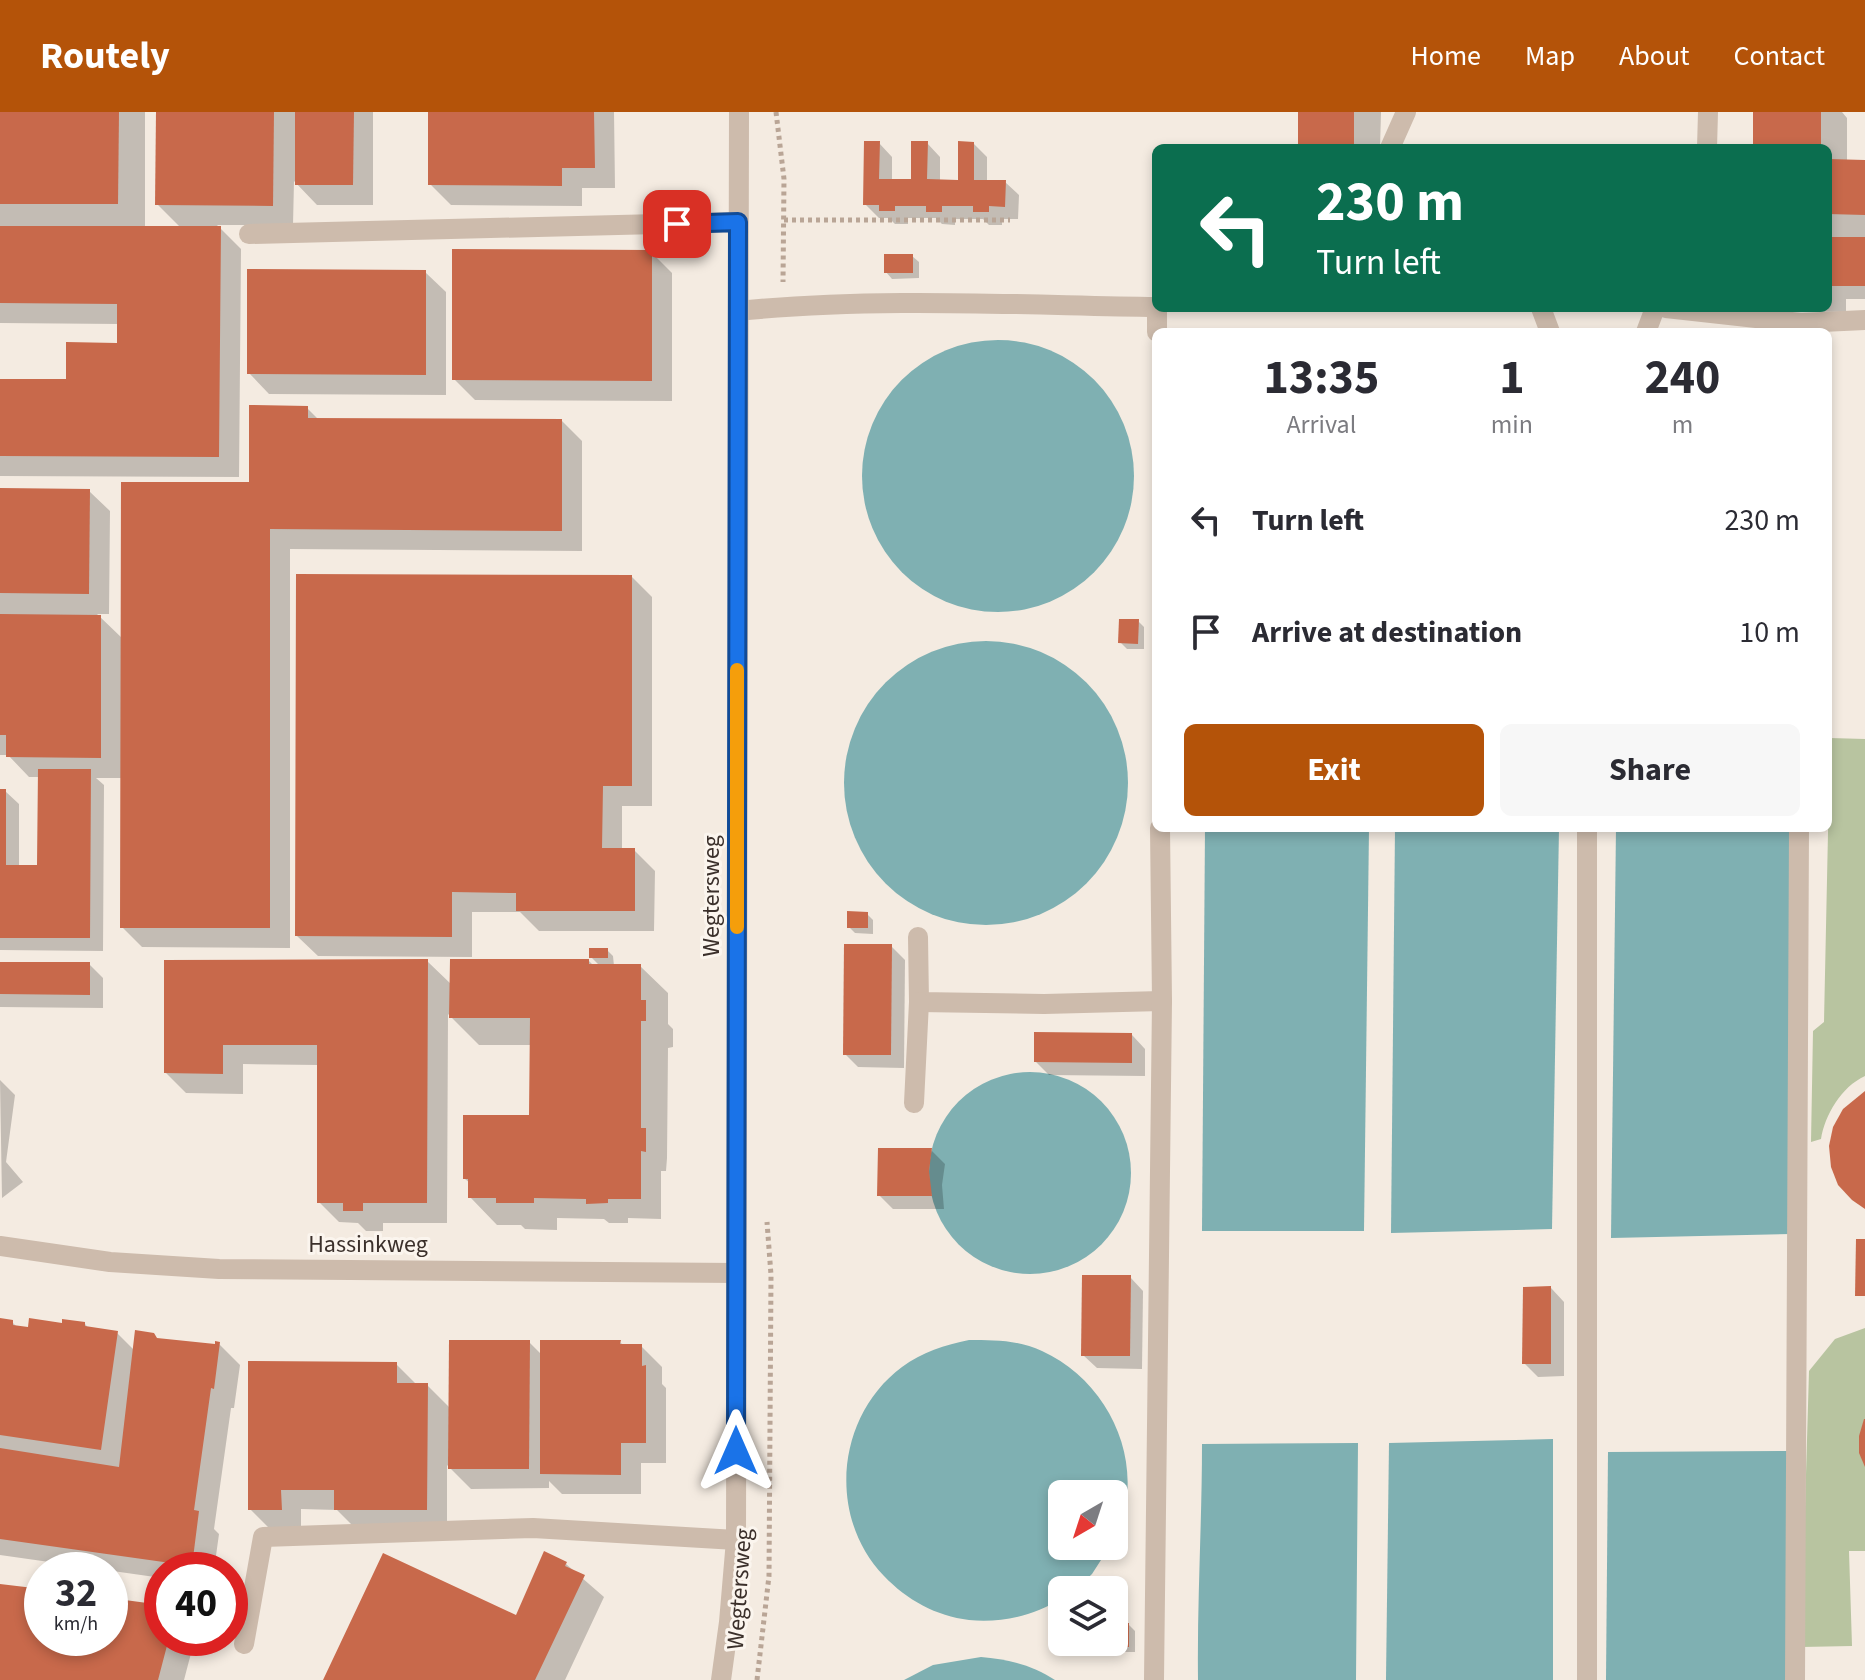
<!DOCTYPE html>
<style>
:root{--surface:#fff;--page:#f7f7f7;--text:#2b2b33;--muted:#7c7c81;--accent:#b45309}
body{margin:0;font-family:"Source Sans 3",sans-serif;background:var(--page);color:var(--text);height:100vh;display:flex;flex-direction:column;font-size:30px;white-space:nowrap}
*{box-sizing:border-box;margin:0}
p{font-size:26px;color:var(--muted)}
.icon{flex:none;width:44px;height:44px;fill:none;stroke:currentColor;stroke-width:2;stroke-linecap:round;stroke-linejoin:round}
.map{position:relative;flex:1;overflow:hidden}
.sheet{position:absolute;left:1152px;top:216px;width:680px;height:504px;display:flex;flex-direction:column;background:var(--surface);border-radius:12px;box-shadow:0 4px 12px #0003}
.sheet>*{flex:none}
.top-card{position:absolute;left:1152px;top:32px;width:680px;height:168px;border-radius:12px;box-shadow:0 4px 12px #0003;background:#0b6e4f;color:#fff;overflow:hidden}
.needle{width:52px;rotate:219deg}
.fabs{position:absolute;left:1048px;top:1368px;display:grid;gap:16px}
.fabs a{display:grid;place-items:center;width:80px;height:80px;border-radius:12px;background:var(--surface);box-shadow:0 4px 12px #0003;font-size:40px}
.speed{position:absolute;left:24px;top:1440px;display:flex;gap:16px;font-size:40px;font-weight:700;text-align:center}
.speed>*{display:grid;place-content:center;width:104px;height:104px;border-radius:50%;background:var(--surface);box-shadow:0 4px 12px #0003;line-height:1}
.speed small{font-size:20px;font-weight:400}
.speed .limit{border:12px solid #d22;background:#fff;color:#111}
.pin{position:absolute;display:grid;place-items:center;width:68px;height:68px;color:#fff;margin:-34px;border-radius:16px;box-shadow:0 4px 12px #0006}
.me{position:absolute;width:88px;margin:-44px;rotate:0deg;stroke-linejoin:round;filter:drop-shadow(0 0 6px #0008)}
.turn{display:flex;align-items:center;gap:28px;height:168px;padding:0 32px;font-size:36px}
.turn .icon{width:104px;height:104px;stroke-width:2.5}
.turn b{display:block;font-size:56px;line-height:68px}
.eta{display:flex;justify-content:space-evenly;align-items:center;height:136px;text-align:center}
.eta b{font-size:48px;font-weight:700;line-height:56px}
.cta{display:flex;gap:16px;margin-top:auto;padding:16px 32px}
.cta a{flex:1;height:92px;border-radius:12px;background:var(--accent);color:#fff;font-size:32px;font-weight:700;line-height:92px;text-align:center}
.cta a+a{background:var(--page);color:var(--text)}
ul{padding:0;list-style:none}
li{display:flex;align-items:center;gap:24px;height:112px;padding:0 32px}
li div{flex:1}
li b{display:block;font-size:30px}
li em{font-style:normal}
header{display:flex;align-items:center;gap:48px;box-sizing:border-box;height:112px;padding:0 40px;background:var(--accent);color:#fff}
header strong{font-size:38px}
nav{display:flex;gap:44px;margin-inline-start:auto;font-size:28px}
.map>svg:first-child{display:block}
.green{fill:#b8c4a0}
.water{fill:#7fb0b2}
.shadow{fill:#0003}
.building{fill:#c8694b}
.lines{fill:none;stroke-linecap:round;stroke-linejoin:round}
.path{stroke:#b9a596;stroke-width:5;stroke-dasharray:4 4;stroke-linecap:butt}
.minor{stroke:#cdbbac;stroke-width:20}
.route-casing{stroke:#114b97;stroke-width:20}
.route{stroke:#1a73e8;stroke-width:14}
.slow{stroke:#f59e0b;stroke-width:14}
.labels{text-anchor:middle;stroke-width:6;stroke-linejoin:round;paint-order:stroke}
.street-label{font-size:24px;fill:#3b302b;stroke:#fbf5ee}
</style>
<header>
<strong>Routely</strong>
<nav><a>Home</a><a>Map</a><a>About</a><a>Contact</a></nav>
</header>
<div class="map">
<svg width="1865" height="1568" viewBox="0 0 1865 1568">
<rect width="100%" height="100%" fill="#f4ebe1"/>
<g class="green">
<path d="M1830,626l35,1v337c-24,11 -40,39 -44,63l-10,3 2,-111 11,-9z"/>
<polygon points="1865,1216 1865,1439 1849,1439 1852,1534 1801,1535 1809,1259 1835,1227"/>
</g>
<g class="water">
<circle cx="998" cy="364" r="136"/>
<circle cx="986" cy="671" r="142"/>
<polygon points="1205,716 1369,716 1364,1119 1202,1119"/>
<polygon points="1395,716 1559,716 1552,1117 1391,1121"/>
<polygon points="1616,716 1791,716 1791,1122 1611,1126"/>
<circle cx="1030" cy="1061" r="101"/>
<path d="M969,1228c25,0 50,0 73,11 69,31 108,118 72,188v-45h-52v52h48l-18,28 -17,16h-13v8c-28,18 -60,25 -93,22 -33,-4 -62,-20 -85,-44 -57,-59 -48,-160 18,-209 20,-15 43,-22 67,-27z"/>
<polygon points="1553,1327 1553,1568 1386,1568 1389,1331"/>
<path d="M1358,1331l-2,237h-158c-1,-79 4,-157 4,-236z"/>
<polygon points="1789,1339 1789,1568 1606,1568 1608,1340"/>
<path d="M981,1545c26,2 52,8 74,23h-151l29,-15z"/>
</g>
<g class="shadow">
<polygon points="0,0 145,0 145,116 181,116 157,92 158,0 373,0 373,93 317,93 294,69 293,113 217,113 241,137 239,365 0,364 0,269 68,269 119,233 119,212 0,211"/>
<polygon points="430,0 614,0 615,76 582,76 582,94 451,93 430,72"/>
<polygon points="1300,0 1381,0 1380,36 1299,36"/>
<polygon points="1755,0 1842,0 1847,6 1847,50 1865,50 1865,187 1846,187 1846,200 1781,199 1778,196 1828,196 1828,36 1755,36"/>
<polygon points="879,31 892,45 892,69 913,69 927,31 940,45 940,69 960,70 974,32 987,45 987,70 1005,70 1019,83 1018,107 1002,107 1002,113 989,113 983,107 955,107 955,113 942,112 936,106 908,106 908,112 895,112 889,106 879,106 865,92"/>
<polygon points="651,140 672,161 672,289 475,288 454,267"/>
<polygon points="912,144 919,150 919,166 892,167 886,160"/>
<polygon points="425,160 446,180 446,283 269,282 249,261"/>
<polygon points="307,296 319,308 562,309 582,329 582,439 290,437 290,836 142,835 122,815 122,666 96,666 104,673 103,839 0,838 0,679 5,679 19,692 19,755 39,755 40,665 29,665 8,643 0,643 0,378 89,379 110,399 109,502 97,502 123,527 251,372"/>
<polygon points="632,465 652,485 652,694 622,694 622,738 634,738 655,759 654,819 539,819 520,800 472,800 472,845 318,844 297,824"/>
<polygon points="1138,509 1144,515 1144,537 1127,537 1120,530"/>
<polygon points="867,802 873,808 873,822 855,821 849,815"/>
<polygon points="891,834 905,848 904,956 858,955 845,942"/>
<polygon points="607,838 613,844 614,854 640,854 668,881 668,912 673,917 673,935 668,936 667,1046 666,1059 661,1059 661,1107 628,1106 628,1111 609,1111 604,1107 557,1106 557,1118 525,1117 521,1113 497,1113 470,1085 470,1071 465,1067 531,1005 532,933 479,933 448,902 447,1111 383,1111 383,1119 366,1119 358,1111 339,1110 319,1090 319,953 243,952 243,982 186,981 166,961 166,850 427,849 452,873 589,849 594,854 600,854 591,845"/>
<polygon points="0,852 89,852 103,866 103,896 0,895"/>
<polygon points="1132,923 1145,937 1145,964 1049,963 1036,950"/>
<polygon points="0,968 15,983 6,1050 23,1070 2,1086"/>
<polygon points="931,1038 945,1052 942,1073 944,1097 893,1097 879,1083"/>
<polygon points="1130,1165 1143,1179 1142,1257 1097,1256 1083,1243"/>
<polygon points="1551,1176 1564,1190 1564,1264 1538,1265 1524,1251"/>
<polygon points="0,1208 12,1210 18,1216 30,1217 85,1212 89,1217 117,1221 134,1238 158,1228 217,1234 219,1232 240,1253 234,1296 231,1296 214,1417 219,1422 214,1458 162,1458 162,1466 0,1443"/>
<polygon points="529,1230 542,1243 620,1230 624,1234 641,1234 662,1255 662,1272 666,1276 666,1351 641,1351 641,1382 562,1382 549,1369 549,1376 471,1377 447,1353 447,1418 357,1418 337,1398 301,1397 301,1418 271,1418 250,1397 396,1252 417,1273 427,1273 450,1296"/>
<polygon points="566,1452 604,1485 565,1568 325,1568 517,1505"/>
<polygon points="0,1474 42,1480 42,1526 110,1526 110,1489 162,1495 162,1526 195,1526 184,1568 0,1568"/>
<polygon points="1114,1513 1129,1513 1135,1519 1135,1540 1119,1540 1113,1534"/>
</g>
<g class="building">
<polygon points="0,0 119,0 118,92 0,92"/>
<polygon points="156,0 274,0 273,94 155,93"/>
<polygon points="295,0 354,0 353,73 295,73"/>
<polygon points="428,0 594,0 595,56 562,56 562,74 428,73"/>
<rect x="1298" y="0" width="56" height="36"/>
<rect x="1753" y="0" width="68" height="36"/>
<polygon points="864,29 880,29 879,67 911,67 911,29 928,29 927,67 958,68 958,29 974,30 974,68 1006,68 1005,95 989,94 989,100 973,100 973,94 942,94 942,100 926,100 926,94 895,94 895,99 879,99 879,93 863,93"/>
<polygon points="1828,47 1865,48 1865,103 1828,102"/>
<polygon points="0,114 221,114 219,345 0,344 0,267 66,267 66,230 117,231 117,192 0,191"/>
<rect x="1828" y="125" width="37" height="49"/>
<polygon points="452,137 652,138 652,269 452,268"/>
<rect x="884" y="142" width="29" height="19"/>
<polygon points="247,157 426,158 426,263 247,262"/>
<polygon points="249,293 308,294 308,306 562,307 562,419 270,417 270,816 120,816 121,370 249,370"/>
<polygon points="0,376 90,377 89,482 0,481"/>
<polygon points="296,462 632,463 632,674 603,674 602,736 635,736 635,799 516,799 516,781 452,780 452,825 295,824"/>
<polygon points="0,502 101,503 101,646 6,645 6,623 0,623"/>
<polygon points="1119,507 1139,507 1138,532 1118,531"/>
<polygon points="38,657 91,657 90,826 0,826 0,677 6,677 6,753 37,753"/>
<polygon points="847,799 868,800 868,816 847,816"/>
<polygon points="844,832 892,832 891,943 843,943"/>
<rect x="589" y="836" width="19" height="10"/>
<polygon points="428,847 427,1091 363,1091 363,1099 343,1099 343,1091 317,1091 317,933 223,933 223,962 164,961 164,848"/>
<polygon points="450,847 589,847 589,852 641,852 641,888 646,888 646,909 641,909 641,1016 646,1016 646,1040 641,1039 641,1087 608,1087 608,1091 586,1092 586,1087 534,1086 534,1091 496,1091 496,1086 468,1086 468,1067 463,1067 463,1003 529,1003 530,906 449,906"/>
<polygon points="0,850 90,850 90,883 0,882"/>
<polygon points="1034,920 1132,921 1132,951 1034,950"/>
<polygon points="1865,979 1865,1097 1852,1088 1838,1073 1831,1055 1829,1034 1833,1015 1843,997"/>
<polygon points="878,1036 932,1036 929,1059 932,1084 877,1084"/>
<polygon points="1856,1127 1865,1127 1865,1184 1855,1184"/>
<polygon points="1082,1163 1131,1163 1130,1244 1081,1244"/>
<polygon points="1551,1174 1551,1252 1522,1252 1523,1175"/>
<polygon points="0,1206 13,1208 13,1213 28,1215 29,1206 62,1211 62,1207 85,1210 85,1214 118,1219 101,1338 0,1323"/>
<polygon points="135,1218 154,1221 157,1226 215,1232 215,1229 220,1230 214,1277 211,1276 194,1398 199,1399 192,1454 0,1427 0,1336 119,1355"/>
<polygon points="449,1228 530,1228 529,1357 448,1357"/>
<polygon points="540,1228 621,1228 620,1232 642,1232 642,1254 646,1253 646,1331 621,1331 621,1363 540,1362"/>
<polygon points="248,1249 397,1250 397,1271 428,1271 427,1398 334,1398 334,1378 281,1378 282,1398 248,1398"/>
<polygon points="1864,1307 1865,1307 1865,1355 1859,1341 1859,1324"/>
<polygon points="544,1439 567,1450 565,1454 585,1463 535,1568 323,1568 383,1441 516,1503"/>
<polygon points="0,1472 42,1477 42,1526 110,1526 110,1486 162,1493 162,1526 169,1526 158,1568 0,1568"/>
<polygon points="1114,1511 1129,1511 1129,1535 1111,1535 1111,1530 1114,1530"/>
</g>
<g class="lines">
<g class="path">
<polyline points="776,0 784,67 783,170"/>
<polyline points="784,108 1010,108"/>
<polyline points="757,1568 769,1464 771,1163 767,1110"/>
</g>
<g class="minor">
<polyline points="1390,36 1406,0"/>
<polyline points="1707,36 1708,0"/>
<polyline points="249,122 738,110"/>
<polyline points="1157,196 1157,220"/>
<polyline points="1541,196 1550,220"/>
<polyline points="1666,196 1801,211 1865,208"/>
<path d="M738,199c138,-14 279,-6 418,-4"/>
<polyline points="1646,220 1655,196"/>
<polyline points="918,825 919,890 1044,892 1162,889"/>
<polyline points="914,991 919,890"/>
<polyline points="0,1134 110,1150 219,1157 736,1161"/>
<polyline points="244,1532 263,1425 533,1416 736,1428"/>
<polyline points="721,1568 729,1510 736,1428 739,0"/>
<polyline points="1154,1568 1162,889 1160,716"/>
<polyline points="1587,1568 1587,716"/>
<polyline points="1795,1568 1799,716"/>
</g>
</g>
<g class="lines">
<g class="route-casing">
<polyline id="route" points="677,112 738,110 736,1339"/>
</g>
<use href="#route" class="route"/>
<polyline class="slow" points="737,815 737,558"/>
</g>
<g class="labels">
<g class="street-label">
<text transform="translate(711 784) rotate(-90)" y="8">Wegtersweg</text>
<text x="368" y="1140">Hassinkweg</text>
<text transform="translate(739 1477) rotate(-86)" y="8">Wegtersweg</text>
</g>
</g>
</svg>
<div class="fabs">
<a><svg class="needle" viewBox="-14 -14 28 28"><path d="M0-13l5 13h-10z" fill="#e53935"/><path d="M0 13l5-13h-10z" fill="#7c7c81"/></svg></a>
<a><svg class="icon" aria-label="layers" viewBox="0 0 24 24"><path d="M12 4l9 5-9 5-9-5zM3 14l9 5 9-5"/></svg></a>
</div>
<div class="speed"><div>32<small>km/h</small></div><div class="limit">40</div></div>
<div class="pin" style="left:677px;top:112px;background:#d93025"><svg class="icon" aria-label="arrive" viewBox="0 0 24 24"><path d="M6 21V4h12l-3 4 3 4H6"/></svg></div>
<svg class="me" style="left:736px;top:1339px" viewBox="-20 -20 40 40"><path d="M0-17L14 15 0 8-14 15z" fill="#1a73e8" stroke="#fff" stroke-width="4"/></svg>
<div class="top-card">
<div class="turn"><svg class="icon" aria-label="left" viewBox="0 0 24 24"><path d="M17 20v-9H6M10 6l-5 5 5 5"/></svg><div><b>230 m</b>Turn left</div></div>
</div>
<section class="sheet">
<div class="eta">
<div><b>13:35</b><p>Arrival</p></div>
<div><b>1</b><p>min</p></div>
<div><b>240</b><p>m</p></div>
</div>
<ul>
<li><svg class="icon" aria-label="left" viewBox="0 0 24 24"><path d="M17 20v-9H6M10 6l-5 5 5 5"/></svg><div><b>Turn left</b></div><em>230 m</em></li>
<li><svg class="icon" aria-label="arrive" viewBox="0 0 24 24"><path d="M6 21V4h12l-3 4 3 4H6"/></svg><div><b>Arrive at destination</b></div><em>10 m</em></li>
</ul>
<div class="cta"><a>Exit</a><a>Share</a></div>
</section>
</div>
